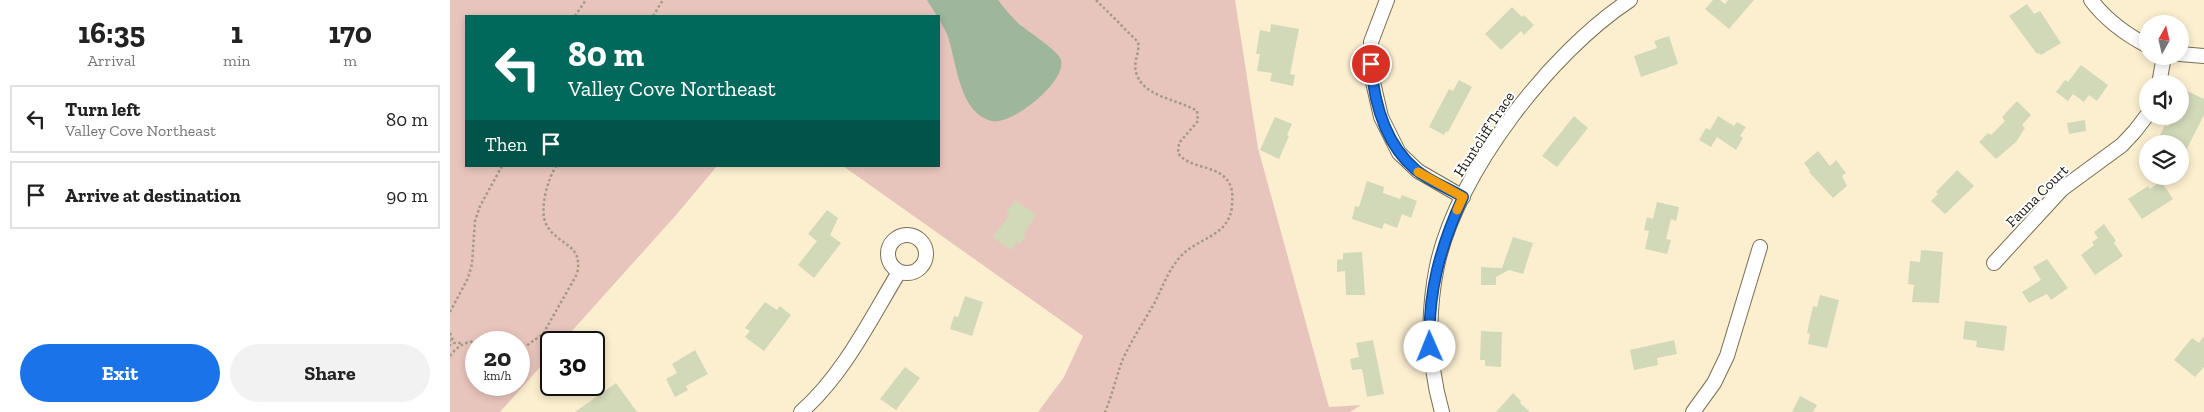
<!DOCTYPE html>
<style>
:root{--surface:#fff;--page:#f2f2f2;--text:#222;--muted:#767676;--line:#e0e0e0;--accent:#1a73e8}
body{margin:0;font-family:"Zilla Slab",serif;background:var(--page);color:var(--text);height:100vh;display:flex;flex-direction:column;font-size:19px;white-space:nowrap}
*{box-sizing:border-box;margin:0}
p{font-size:16px;color:var(--muted)}
.icon{flex:none;width:28px;height:28px;fill:none;stroke:currentColor;stroke-width:2;stroke-linecap:round;stroke-linejoin:round}
.map{position:relative;flex:1;overflow:hidden}
.sheet{display:flex;flex-direction:column;background:var(--surface);width:450px}
.sheet>*{flex:none}
.hud{position:absolute;left:15px;top:15px;width:475px;height:152px;border-radius:0px;box-shadow:0 2px 8px #0003;background:#00695c;color:#fff;overflow:hidden}
.needle{width:32px;rotate:8deg}
.fabs{position:absolute;left:1689px;top:15px;display:grid;gap:10px}
.fabs a{display:grid;place-items:center;width:50px;height:50px;border-radius:50%;background:var(--surface);box-shadow:0 2px 8px #0003;font-size:25px}
.speed{position:absolute;left:15px;top:331px;display:flex;gap:10px;font-size:25px;font-weight:700;text-align:center}
.speed>*{display:grid;place-content:center;width:65px;height:65px;border-radius:50%;background:var(--surface);box-shadow:0 2px 8px #0003;line-height:1}
.speed small{font-size:12px;font-weight:400}
.speed .limit{border:2px solid #111;border-radius:8px;background:#fff;color:#111}
.pin{position:absolute;display:grid;place-items:center;width:42px;height:42px;color:#fff;margin:-21px;border:2px solid #fff;border-radius:50%;box-shadow:0 1px 5px #0007}
.me{position:absolute;width:55px;margin:-28px;rotate:359deg;stroke-linejoin:round;filter:drop-shadow(0 0 4px #0008)}
.turn{display:flex;align-items:center;gap:18px;height:105px;padding:0 20px;font-size:22px}
.turn .icon{width:65px;height:65px;stroke-width:2.5}
.turn b{display:block;font-size:35px;line-height:42px}
.then{display:flex;align-items:center;height:48px;padding:0 20px;background:#0003;gap:10px;font-size:19px}
.eta{display:flex;justify-content:space-evenly;align-items:center;height:85px;text-align:center}
.eta b{font-size:30px;font-weight:700;line-height:35px}
.cta{display:flex;gap:10px;margin-top:auto;padding:10px 20px}
.cta a{flex:1;height:58px;border-radius:30px;background:var(--accent);color:#fff;font-size:20px;font-weight:700;line-height:58px;text-align:center}
.cta a+a{background:var(--page);color:var(--text)}
ul{padding:0;list-style:none}
li{display:flex;align-items:center;gap:15px;height:68px;margin:0 10px 8px;padding:0 10px;border:2px solid var(--line);border-radius:0px}
li div{flex:1}
li b{display:block;font-size:19px}
li em{font-style:normal}
main{display:flex;flex:1;min-height:0}
.map>svg:first-child{display:block}
.green{fill:#e8c5bc;fill-rule:evenodd}
.water{fill:#9eb69c}
.building{fill:#d2d9b8}
.lines{fill:none;stroke-linecap:round;stroke-linejoin:round}
.minor-casing{stroke:#786e52;stroke-width:16}
.path{stroke:#a49a83;stroke-width:2.5;stroke-dasharray:2.5 2.5;stroke-linecap:butt}
.minor{stroke:#fff;stroke-width:14}
.route-casing{stroke:#114b97;stroke-width:12}
.route{stroke:#1a73e8;stroke-width:9}
.slow{stroke:#f59e0b;stroke-width:9}
.labels{text-anchor:middle;stroke-width:4;stroke-linejoin:round;paint-order:stroke}
.street-label{font-size:15px;fill:#191409;stroke:#fff}
</style>
<main>
<section class="sheet">
<div class="eta">
<div><b>16:35</b><p>Arrival</p></div>
<div><b>1</b><p>min</p></div>
<div><b>170</b><p>m</p></div>
</div>
<ul>
<li><svg class="icon" aria-label="left" viewBox="0 0 24 24"><path d="M17 20v-9H6M10 6l-5 5 5 5"/></svg><div><b>Turn left</b><p>Valley Cove Northeast</p></div><em>80 m</em></li>
<li><svg class="icon" aria-label="arrive" viewBox="0 0 24 24"><path d="M6 21V4h12l-3 4 3 4H6"/></svg><div><b>Arrive at destination</b></div><em>90 m</em></li>
</ul>
<div class="cta"><a>Exit</a><a>Share</a></div>
</section>
<div class="map">
<svg width="1754" height="412" viewBox="0 0 1754 412">
<rect width="100%" height="100%" fill="#fcefd0"/>
<path class="green" d="M0,0h785l23,148 71,259 32,-2 -11,7h-312l26,-35 19,-41 -240,-170h96v-150h-473v150h251l-40,48 -115,128h-11v13l-51,57h-50zM26,342h43v43h-43z"/>
<path class="water" d="M477,0h71c6,8 13,16 20,23 9,8 41,28 43,37 6,21 -48,65 -69,61 -33,-8 -35,-58 -44,-84 -2,-8 -8,-13 -9,-21h-2z"/>
<g class="building">
<polygon points="1263,0 1270,0 1275,4 1278,0 1304,0 1279,29 1255,9"/>
<polygon points="1577,4 1584,14 1590,11 1611,43 1591,55 1589,53 1587,54 1559,16"/>
<polygon points="1062,7 1072,17 1074,15 1084,25 1074,35 1071,31 1051,50 1035,34"/>
<polygon points="821,24 849,29 840,74 845,75 843,86 820,81 822,73 807,71 810,54 806,54 810,30 820,32"/>
<polygon points="1219,36 1228,64 1191,77 1184,56 1207,48 1204,41"/>
<polygon points="1631,65 1658,85 1647,101 1639,95 1634,102 1623,94 1618,101 1606,92 1615,80 1618,82"/>
<polygon points="1009,80 1022,87 998,132 996,131 994,135 979,127 999,89 1003,91"/>
<polygon points="1735,90 1754,99 1754,115 1730,162 1730,144 1711,144 1713,139 1709,137 1715,125 1718,127 1723,116 1730,116 1730,102"/>
<polygon points="1567,101 1581,115 1572,125 1575,128 1566,142 1546,159 1529,142 1538,133 1541,135 1555,121 1552,117"/>
<polygon points="1124,116 1138,128 1107,167 1092,156"/>
<polygon points="1268,116 1284,126 1287,122 1296,127 1290,136 1293,138 1286,150 1267,137 1261,147 1249,140 1256,128 1260,130"/>
<polygon points="825,117 842,124 837,135 839,136 829,159 810,150"/>
<polygon points="1635,120 1636,131 1619,134 1617,123"/>
<polygon points="1368,151 1380,166 1386,160 1396,173 1392,176 1397,186 1383,198 1359,172 1360,171 1354,163"/>
<polygon points="1507,170 1524,186 1495,214 1481,201 1488,194 1486,192"/>
<polygon points="917,181 934,187 933,193 950,199 952,195 967,201 961,218 952,214 947,228 934,223 932,229 902,219 905,206 909,207"/>
<polygon points="1711,181 1723,199 1692,219 1678,199 1698,186 1700,189"/>
<polygon points="565,200 586,215 573,235 576,237 570,244 567,242 561,250 543,237 560,214 556,212"/>
<polygon points="1207,202 1229,207 1226,221 1221,219 1216,239 1221,240 1217,254 1195,249 1199,231 1194,230 1197,217 1203,219"/>
<polygon points="377,210 388,218 380,235 391,243 364,278 348,265 367,241 358,234"/>
<polygon points="1654,224 1666,241 1664,243 1673,256 1645,275 1631,255 1644,245 1642,242 1648,238 1644,232"/>
<polygon points="1063,237 1083,243 1073,274 1059,270 1046,277 1046,285 1031,285 1031,267 1052,268"/>
<polygon points="1471,250 1493,252 1489,303 1462,302 1464,285 1458,284 1460,261 1470,262"/>
<polygon points="912,252 915,295 896,295 895,271 887,272 887,260 893,259 893,253"/>
<polygon points="1597,259 1618,288 1601,300 1597,294 1579,303 1572,292 1591,280 1583,267"/>
<polygon points="1370,295 1389,300 1377,348 1358,344 1360,334 1357,333 1363,306 1367,307"/>
<polygon points="515,296 533,302 522,336 500,329 504,316 508,317"/>
<polygon points="315,302 327,310 330,306 341,315 314,351 295,337 300,331 295,328"/>
<polygon points="1515,321 1557,326 1554,351 1526,347 1527,341 1513,339"/>
<polygon points="1031,331 1052,332 1051,367 1035,366 1035,360 1030,360"/>
<polygon points="1754,336 1754,367 1745,377 1724,360 1742,338 1749,343"/>
<polygon points="923,340 934,394 917,397 912,369 902,370 900,359 909,357 906,343"/>
<polygon points="1224,340 1227,354 1207,358 1208,365 1184,370 1180,350"/>
<polygon points="245,350 258,374 236,386 238,390 225,397 216,379 227,373 222,364"/>
<polygon points="455,367 470,378 446,410 430,399"/>
<polygon points="166,383 187,412 125,412"/>
<polygon points="1063,393 1071,401 1070,403 1080,412 1046,412"/>
<polygon points="1350,396 1367,405 1363,412 1342,412"/>
</g>
<g class="lines">
<g class="minor-casing">
<g id="minor">
<polyline points="937,0 921,42 923,82 931,117 949,153 968,171 1013,197"/>
<path d="M1641,0c15,20 34,34 57,46"/>
<polyline points="1730,54 1754,56"/>
<polyline points="1709,84 1714,56"/>
<circle cx="457" cy="254" r="19"/>
<polyline points="1544,263 1612,189 1672,145 1685,131 1698,114"/>
<path d="M351,412c43,-38 69,-92 98,-140"/>
<path d="M992,412c-14,-49 -15,-97 -5,-146 20,-94 114,-214 193,-266"/>
<polyline points="1243,412 1264,383 1277,356 1310,247"/>
</g>
</g>
<g class="path">
<path d="M646,0l42,42c2,11 -5,19 -2,30 6,25 42,27 61,39l1,10 -19,22 -1,10c13,18 44,10 53,34 2,6 1,13 1,19 -3,31 -34,31 -52,51 -12,14 -18,31 -26,47 -11,19 -23,37 -32,57 -6,17 -10,34 -17,51"/>
<polyline points="125,16 136,0"/>
<polyline points="203,16 213,0"/>
<polyline points="0,312 18,278 22,264 25,221 30,206 52,166"/>
<polyline points="0,333 4,343 12,343"/>
<polyline points="0,339 0,346"/>
<path d="M69,351l24,-17 34,-60c7,-30 -18,-28 -30,-48 -9,-15 1,-47 9,-60"/>
<path d="M0,356c8,-11 19,-17 33,-14"/>
</g>
<use href="#minor" class="minor"/>
</g>
<g class="lines">
<g class="route-casing">
<path id="route" d="M921,64c3,39 14,80 45,106 13,11 32,18 47,27 -22,48 -36,96 -33,150"/>
</g>
<use href="#route" class="route"/>
<polyline class="slow" points="968,172 1013,197 1007,210"/>
</g>
<g class="labels">
<g class="street-label">
<text transform="translate(1034 134) rotate(-57)" y="5">Huntcliff Trace</text>
<text transform="translate(1587 196) rotate(-45)" y="5">Fauna Court</text>
</g>
</g>
</svg>
<div class="fabs">
<a><svg class="needle" viewBox="-14 -14 28 28"><path d="M0-13l5 13h-10z" fill="#e53935"/><path d="M0 13l5-13h-10z" fill="#767676"/></svg></a>
<a><svg class="icon" aria-label="sound" viewBox="0 0 24 24"><path d="M4 9h4l5-4v14l-5-4H4zM17 9q2 3 0 6"/></svg></a>
<a><svg class="icon" aria-label="layers" viewBox="0 0 24 24"><path d="M12 4l9 5-9 5-9-5zM3 14l9 5 9-5"/></svg></a>
</div>
<div class="speed"><div>20<small>km/h</small></div><div class="limit">30</div></div>
<div class="pin" style="left:921px;top:64px;background:#d93025"><svg class="icon" aria-label="arrive" viewBox="0 0 24 24"><path d="M6 21V4h12l-3 4 3 4H6"/></svg></div>
<svg class="me" style="left:980px;top:347px" viewBox="-20 -20 40 40"><circle r="19" fill="#fff"/><path d="M0-13L10 11 0 6-10 11z" fill="#1a73e8"/></svg>
<div class="hud">
<div class="turn"><svg class="icon" aria-label="left" viewBox="0 0 24 24"><path d="M17 20v-9H6M10 6l-5 5 5 5"/></svg><div><b>80 m</b>Valley Cove Northeast</div></div>
<div class="then">Then<svg class="icon" aria-label="arrive" viewBox="0 0 24 24"><path d="M6 21V4h12l-3 4 3 4H6"/></svg></div>
</div>
</div>
</main>
